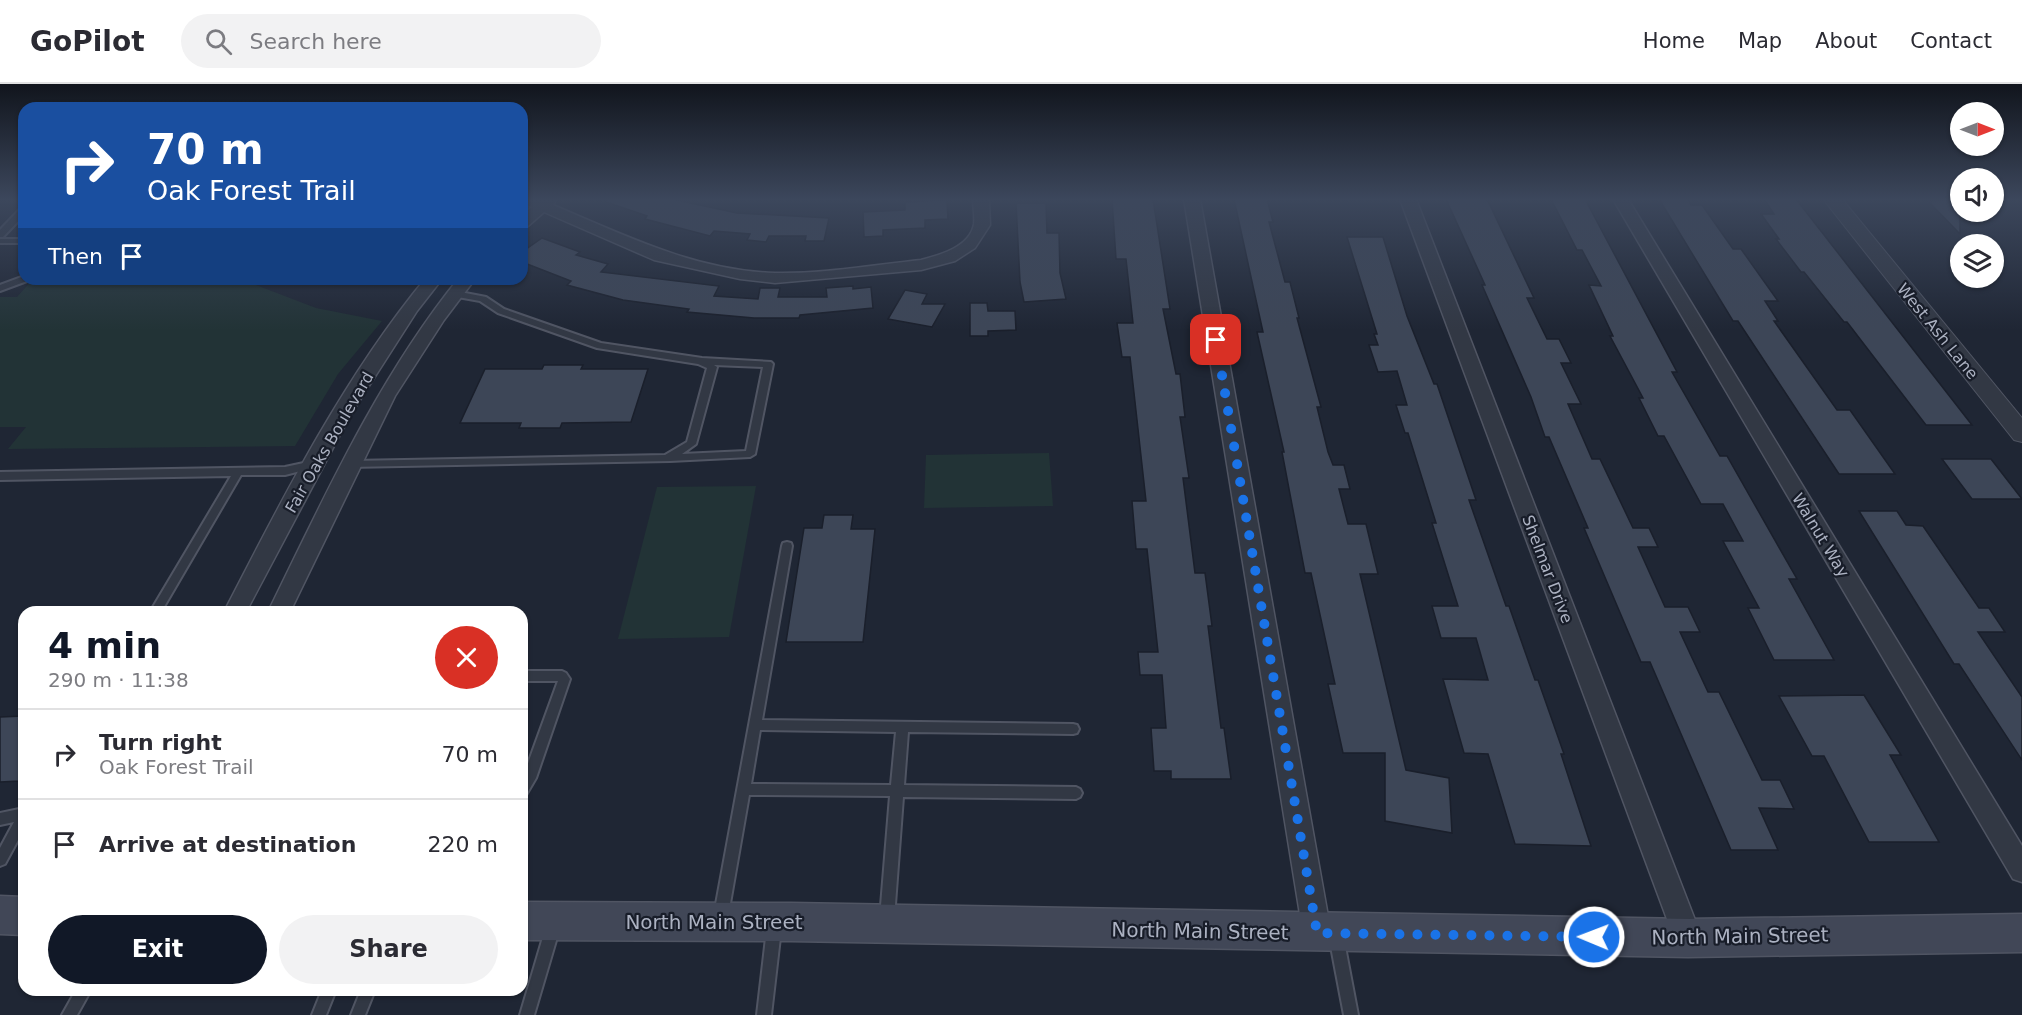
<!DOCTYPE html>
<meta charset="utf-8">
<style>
:root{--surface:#fff;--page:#f2f2f3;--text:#2b2b33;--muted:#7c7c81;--line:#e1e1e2;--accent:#111827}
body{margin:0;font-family:"DejaVu Sans",sans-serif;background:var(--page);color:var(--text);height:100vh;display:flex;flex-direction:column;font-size:22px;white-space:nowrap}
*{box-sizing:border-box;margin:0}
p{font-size:20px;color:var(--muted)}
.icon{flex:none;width:33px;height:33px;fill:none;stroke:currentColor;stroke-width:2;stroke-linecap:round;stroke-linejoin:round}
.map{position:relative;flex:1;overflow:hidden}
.panel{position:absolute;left:18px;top:522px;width:510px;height:390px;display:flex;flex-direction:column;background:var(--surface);border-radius:18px;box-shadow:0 2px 4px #0004}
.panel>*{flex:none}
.top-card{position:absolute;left:18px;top:18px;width:510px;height:183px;border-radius:18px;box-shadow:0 2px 4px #0004;background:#1a4fa0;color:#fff;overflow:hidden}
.needle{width:39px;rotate:90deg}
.buttons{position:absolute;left:1950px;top:18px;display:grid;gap:12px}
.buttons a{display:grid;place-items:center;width:54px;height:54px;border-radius:50%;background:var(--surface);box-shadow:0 2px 4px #0004;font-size:30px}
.pin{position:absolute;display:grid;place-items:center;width:51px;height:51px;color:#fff;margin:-26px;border-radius:12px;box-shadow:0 3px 9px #0006}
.me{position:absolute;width:66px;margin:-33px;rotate:271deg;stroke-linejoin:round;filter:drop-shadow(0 0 4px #0008)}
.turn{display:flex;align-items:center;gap:21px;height:126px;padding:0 30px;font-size:27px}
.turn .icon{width:78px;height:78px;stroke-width:2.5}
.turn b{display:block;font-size:42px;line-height:51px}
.then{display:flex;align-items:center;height:57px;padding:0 30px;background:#0003;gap:12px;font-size:22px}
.round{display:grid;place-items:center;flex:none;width:63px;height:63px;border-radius:32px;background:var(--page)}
.overview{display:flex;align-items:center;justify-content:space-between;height:102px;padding:0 30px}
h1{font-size:36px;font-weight:700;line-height:45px;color:var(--accent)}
.cta{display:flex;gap:12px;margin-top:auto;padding:12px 30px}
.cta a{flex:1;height:69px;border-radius:36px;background:var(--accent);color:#fff;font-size:24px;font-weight:700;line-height:69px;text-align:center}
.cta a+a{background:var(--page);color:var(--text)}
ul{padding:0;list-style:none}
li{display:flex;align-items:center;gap:18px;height:90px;padding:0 30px;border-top:2px solid var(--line)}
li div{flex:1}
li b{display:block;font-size:22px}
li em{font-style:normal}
header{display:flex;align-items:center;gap:36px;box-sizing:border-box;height:84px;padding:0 30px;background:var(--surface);border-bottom:2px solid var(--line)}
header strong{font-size:28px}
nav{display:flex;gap:33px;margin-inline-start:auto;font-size:21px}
.search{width:420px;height:54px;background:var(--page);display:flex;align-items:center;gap:15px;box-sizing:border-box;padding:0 21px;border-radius:33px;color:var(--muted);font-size:22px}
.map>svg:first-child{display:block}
.green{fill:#223336}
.building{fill:#3d4657;stroke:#1a1f2b;stroke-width:1.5}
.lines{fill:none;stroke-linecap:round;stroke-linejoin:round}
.service-casing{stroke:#505563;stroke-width:4}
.minor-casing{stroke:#505563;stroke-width:3}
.tertiary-casing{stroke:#505563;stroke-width:2}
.secondary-casing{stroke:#505563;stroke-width:3}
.service{fill:#323844;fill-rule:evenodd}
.minor{fill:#323844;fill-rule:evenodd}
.tertiary{fill:#323844;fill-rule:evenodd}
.secondary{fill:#414757;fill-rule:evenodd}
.route{stroke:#1a73e8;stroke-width:10;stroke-dasharray:0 18}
.labels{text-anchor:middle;stroke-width:4.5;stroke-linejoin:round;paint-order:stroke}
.street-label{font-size:16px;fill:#acb2c2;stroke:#181d29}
.near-street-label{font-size:20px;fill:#acb2c2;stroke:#181d29}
</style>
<header>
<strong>GoPilot</strong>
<div class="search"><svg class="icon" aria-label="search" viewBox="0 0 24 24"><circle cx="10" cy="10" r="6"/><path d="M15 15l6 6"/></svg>Search here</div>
<nav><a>Home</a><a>Map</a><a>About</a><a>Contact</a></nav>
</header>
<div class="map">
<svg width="2022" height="931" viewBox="0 0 2022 931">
<rect width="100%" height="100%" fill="#1f2634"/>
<g class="green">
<polygon points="33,195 240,195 316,224 382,237 338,290 295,362 8,365 26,343 0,343 0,213 17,213"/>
<polygon points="1049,369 1053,422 924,424 926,371"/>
<polygon points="756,402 729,553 618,555 657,403"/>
</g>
<g class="building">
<polygon points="606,115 672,115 737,129 829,134 824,157 805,157 806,152 769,152 766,158 747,156 750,150 714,147 710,152 645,135 647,132 606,118"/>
<polygon points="1112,115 1153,115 1170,225 1163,225 1176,290 1180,290 1185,333 1180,333 1189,394 1183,394 1195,489 1205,489 1212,542 1208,542 1221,644 1224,644 1231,695 1171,695 1171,687 1154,687 1151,644 1166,644 1162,591 1140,591 1138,568 1158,568 1147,465 1136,465 1132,417 1146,417 1130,273 1122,273 1117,239 1133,239 1126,175 1116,175"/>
<polygon points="1234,115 1267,115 1273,138 1269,138 1285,198 1290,198 1299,234 1297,234 1321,323 1317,323 1328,368 1333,381 1344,381 1350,405 1339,405 1348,440 1366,440 1378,490 1360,490 1406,686 1449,694 1452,749 1385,737 1385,669 1343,669 1328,600 1335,600 1311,489 1305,489 1282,368 1284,368 1257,248 1263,248"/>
<polygon points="1446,115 1487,115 1534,214 1527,214 1547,255 1559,255 1571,279 1561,279 1581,320 1568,320 1592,375 1600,375 1633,444 1649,444 1658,463 1638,463 1665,523 1688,523 1700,548 1680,548 1708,608 1719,608 1762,696 1780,696 1794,725 1759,724 1778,766 1731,766 1650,578 1641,578 1584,444 1588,444 1549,353 1545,353 1531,313 1482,201 1485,201"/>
<polygon points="1551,115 1585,115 1677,288 1672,288 1720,372 1727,372 1797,495 1789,495 1834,576 1774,576 1748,524 1759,524 1723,457 1743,457 1723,420 1701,420 1664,352 1658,352 1639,314 1643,314 1610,252 1613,252 1589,201 1601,202 1582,166 1577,166"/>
<polygon points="1659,115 1688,115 1691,121 1702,121 1733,165 1741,165 1778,217 1765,217 1778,237 1774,237 1837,326 1850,326 1895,390 1839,390 1738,237 1733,237"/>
<polygon points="1764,115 1796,115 1972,341 1926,341 1847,238 1844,238 1804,188 1801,188 1776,155 1779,155 1761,130 1774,130"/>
<polygon points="947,116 948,135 925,136 925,144 883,146 883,152 864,153 863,128 905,126 905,118"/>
<polygon points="1960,116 1960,150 1928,117"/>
<polygon points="1016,119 1046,119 1047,149 1059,149 1060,189 1066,215 1024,218 1020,198"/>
<polygon points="1347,153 1383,153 1407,232 1434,300 1437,300 1476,416 1469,416 1506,522 1509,522 1535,596 1538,596 1564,670 1561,670 1591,762 1515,760 1488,670 1464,669 1443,595 1488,596 1476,554 1441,554 1432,522 1458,522 1432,439 1436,439 1408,349 1405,349 1396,321 1407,321 1397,287 1378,288 1369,261 1378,261 1374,250 1377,250"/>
<polygon points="542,154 580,168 576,171 608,180 601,188 719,202 714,212 758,215 760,204 780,204 778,213 827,213 826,204 853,202 853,205 871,203 873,224 800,231 799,234 754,234 687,228 689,225 623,216 567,201 571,197 522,178 522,168"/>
<polygon points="905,206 927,210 922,220 945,220 932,243 888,235"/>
<polygon points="970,219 987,219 988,227 1015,227 1016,246 988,247 988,252 970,252"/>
<polygon points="544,281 583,281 581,285 648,285 631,338 562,339 560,344 519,344 521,339 460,339 485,285 542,285"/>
<polygon points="1942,375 1991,375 2022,415 1972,415"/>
<polygon points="1859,427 1897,427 1906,441 1923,442 1979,524 1989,524 2005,548 1978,548 2022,613 2022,676 1959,580 1954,580"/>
<polygon points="824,431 853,431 851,445 875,445 863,558 786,558 804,444 822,444"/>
<polygon points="1864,611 1901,671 1890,671 1939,758 1869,758 1824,672 1812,672 1779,612"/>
<polygon points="24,632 24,689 19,697 0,698 0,633"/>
</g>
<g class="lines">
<g class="service-casing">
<g id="service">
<polygon points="21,124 24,124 24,131 3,153 0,153 0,146"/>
<rect x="0" y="155" width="24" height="4"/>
<polygon points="24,192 24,195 28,195 27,197 0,207 0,201"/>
<path d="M455,207l31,6 18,12 97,34 101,15 69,4 2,2 -18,90 -5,3 -80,4 -322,6 -2,-2 2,-2 3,-2 314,-6 22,-13 20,-74 -9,-4 -101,-16 -99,-35 -18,-12 -28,-5 -1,-2zM714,281l49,2 -17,84 -64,3 14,-10 21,-77z"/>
<polygon points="313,377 316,379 318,381 316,383 285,391 241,391 161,528 150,528 231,392 0,396 0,388 285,383"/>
<path d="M787,458l4,1 1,3 -30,174 311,4 4,1 2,4 -2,4 -4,1 -165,-2 -4,53 172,2 4,2 2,4 -2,4 -4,2 -173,-2 -9,121 -2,5 -5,2 -5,-2 -2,-5 10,-122 -141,-1 -21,120 -2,5 -5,2 -5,-2 -2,-5 68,-369 1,-3zM760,646l136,2 -5,53 -140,-1z"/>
<polygon points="522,587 562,587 566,589 570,595 536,694 526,711 522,713 522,696 558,597 522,597"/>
<polygon points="24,724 24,745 5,780 0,782 0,764 14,738 0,741 0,729"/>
<polygon points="553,836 558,838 560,843 534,931 520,931 546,843 548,838"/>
<polygon points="774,838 779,840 781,845 771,931 757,931 767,845 769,840"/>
<polygon points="1336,845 1341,847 1343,852 1358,931 1344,931 1329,852 1331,847"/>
<polygon points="76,906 91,906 77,931 62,931"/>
<polygon points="322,906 336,906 326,931 312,931"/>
<polygon points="361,906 375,906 365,931 351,931"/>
</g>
</g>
<g class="minor-casing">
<g id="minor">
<path d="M522,115h35l-4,6c71,30 143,66 222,68 48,1 98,-8 146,-13 19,-5 49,-13 53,-36 1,-8 -1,-17 -1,-25h16l1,26 -15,23 -20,13 -34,9 -146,13 -35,-4 -86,-19 -110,-48 -16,14 -6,2v-13l10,-8 -10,-4z"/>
<polygon points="1184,115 1200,115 1331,849 1327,858 1317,862 1307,858 1303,849"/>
<polygon points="1400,115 1416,115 1702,854 1698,863 1688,867 1678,863 1674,854"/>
<polygon points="1613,115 1628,115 2022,762 2022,798 2013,795"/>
<path d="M425,195h17l-25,32 -66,103 -105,198h-22c58,-113 120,-235 201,-333z"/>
<path d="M458,195h17l-31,41 -49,76 -105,216h-22c57,-116 109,-232 190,-333z"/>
</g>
</g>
<g class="tertiary-casing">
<polygon id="tertiary" points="1823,115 1842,115 2022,334 2022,358 2014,356"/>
</g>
<g class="secondary-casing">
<g id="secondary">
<polygon points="0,812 24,813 24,851 0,850"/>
<polygon points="522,818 791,819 1688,835 2022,830 2022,868 1688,873 791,857 522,856"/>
</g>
</g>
<use href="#service" class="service"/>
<use href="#minor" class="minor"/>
<use href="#tertiary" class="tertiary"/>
<use href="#secondary" class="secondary"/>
</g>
<linearGradient id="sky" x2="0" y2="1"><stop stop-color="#11151d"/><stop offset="0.47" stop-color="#3c475c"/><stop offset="1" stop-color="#3c475c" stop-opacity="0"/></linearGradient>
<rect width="2022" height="246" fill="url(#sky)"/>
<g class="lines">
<polyline class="route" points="1216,256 1317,849 1594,853"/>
</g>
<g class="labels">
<g class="street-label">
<text transform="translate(1938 247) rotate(51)" y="6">West Ash Lane</text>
<text transform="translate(329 358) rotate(-60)" y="6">Fair Oaks Boulevard</text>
<text transform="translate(1821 451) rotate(59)" y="6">Walnut Way</text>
<text transform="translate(1548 485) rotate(69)" y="6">Shelmar Drive</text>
</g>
<g class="near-street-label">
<text x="714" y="845">North Main Street</text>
<text transform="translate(1200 847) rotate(1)" y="7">North Main Street</text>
<text transform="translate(1740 852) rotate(-1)" y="7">North Main Street</text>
</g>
</g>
</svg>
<div class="buttons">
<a><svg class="needle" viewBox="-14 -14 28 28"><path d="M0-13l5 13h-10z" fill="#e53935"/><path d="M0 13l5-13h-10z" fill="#7c7c81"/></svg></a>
<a><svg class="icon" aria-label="sound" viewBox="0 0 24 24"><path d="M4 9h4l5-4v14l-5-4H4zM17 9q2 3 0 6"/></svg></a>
<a><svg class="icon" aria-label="layers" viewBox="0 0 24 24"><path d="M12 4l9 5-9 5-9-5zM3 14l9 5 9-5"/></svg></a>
</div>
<div class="pin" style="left:1216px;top:256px;background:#d93025"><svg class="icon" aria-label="arrive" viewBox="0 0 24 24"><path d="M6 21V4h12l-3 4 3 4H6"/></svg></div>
<svg class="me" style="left:1594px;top:853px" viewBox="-20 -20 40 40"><circle r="17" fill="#1a73e8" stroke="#fff" stroke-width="3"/><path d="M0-11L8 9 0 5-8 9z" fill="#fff"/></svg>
<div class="top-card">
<div class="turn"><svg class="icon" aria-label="right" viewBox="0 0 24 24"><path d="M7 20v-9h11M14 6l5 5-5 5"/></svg><div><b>70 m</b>Oak Forest Trail</div></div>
<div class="then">Then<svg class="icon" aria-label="arrive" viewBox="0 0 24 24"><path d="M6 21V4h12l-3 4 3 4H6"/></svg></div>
</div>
<section class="panel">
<div class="overview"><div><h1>4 min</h1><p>290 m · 11:38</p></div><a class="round" style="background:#d93025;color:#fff"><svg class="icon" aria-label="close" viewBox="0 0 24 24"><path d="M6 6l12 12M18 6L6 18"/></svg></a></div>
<ul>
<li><svg class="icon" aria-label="right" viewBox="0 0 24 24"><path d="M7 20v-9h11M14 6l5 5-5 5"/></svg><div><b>Turn right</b><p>Oak Forest Trail</p></div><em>70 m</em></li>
<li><svg class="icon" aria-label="arrive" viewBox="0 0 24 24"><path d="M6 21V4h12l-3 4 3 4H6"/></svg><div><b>Arrive at destination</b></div><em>220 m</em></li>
</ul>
<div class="cta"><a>Exit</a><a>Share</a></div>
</section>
</div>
